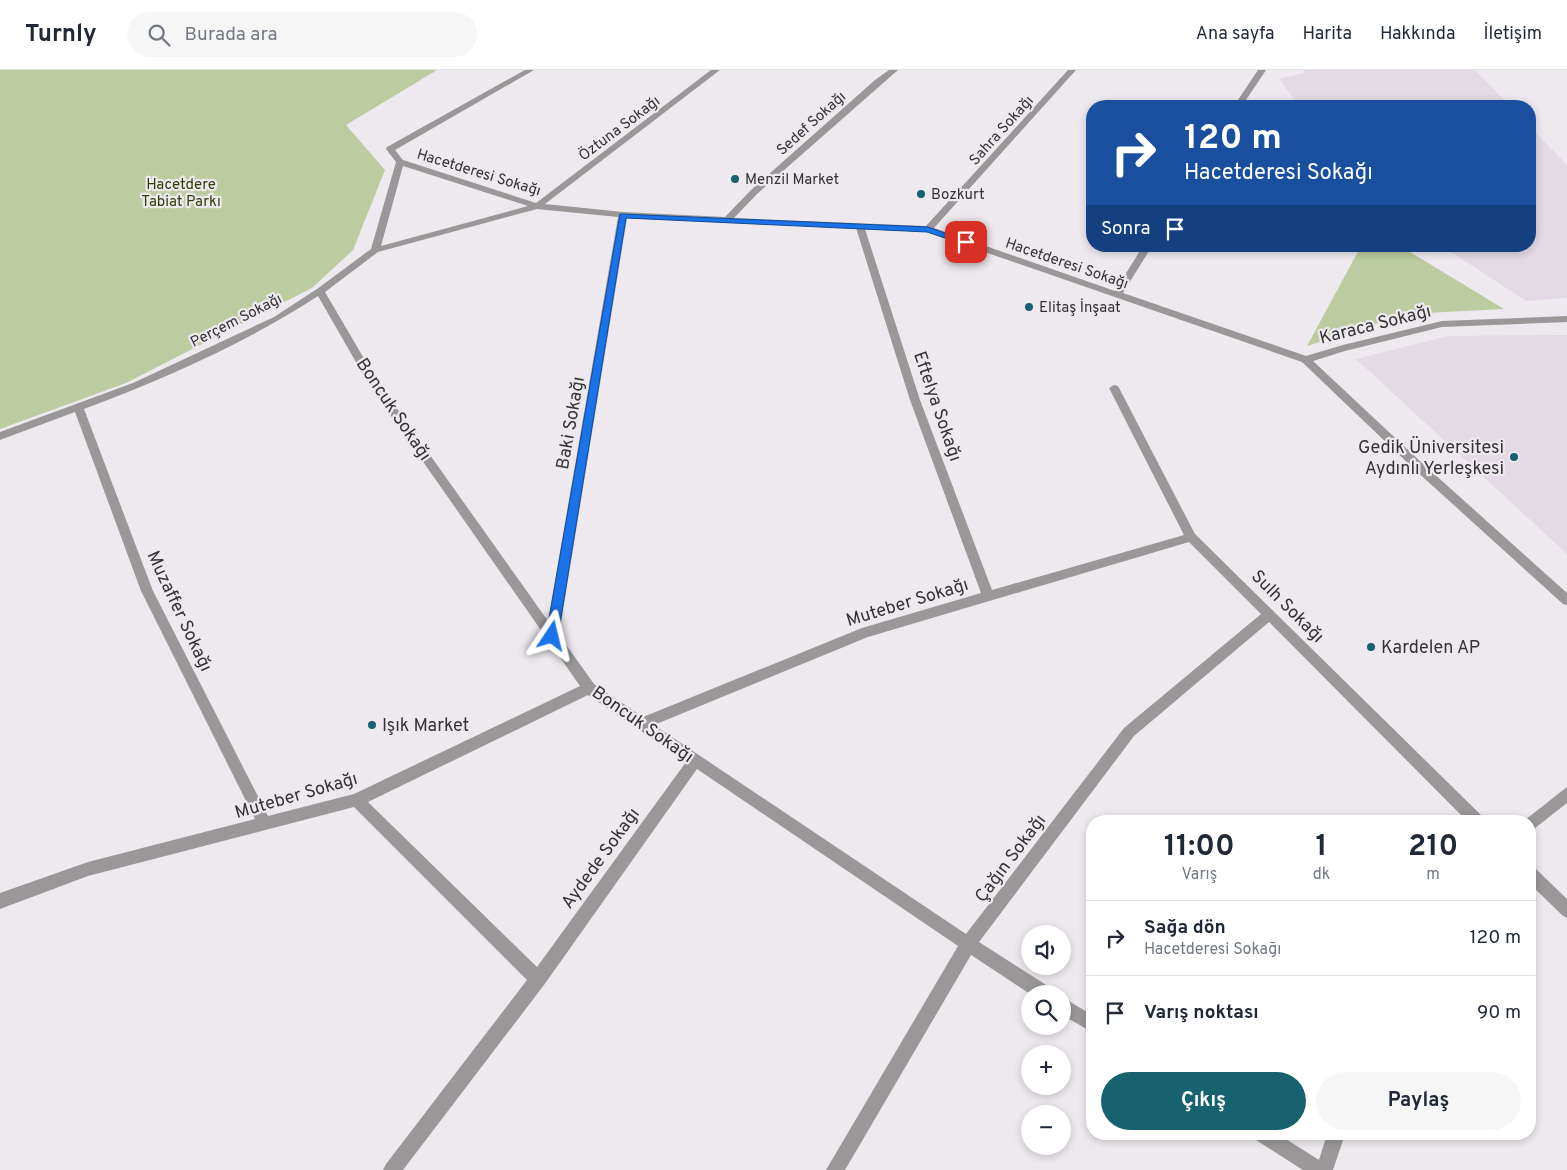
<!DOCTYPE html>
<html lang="tr">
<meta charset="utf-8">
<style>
:root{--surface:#fff;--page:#f6f6f7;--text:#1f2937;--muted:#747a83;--line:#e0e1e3;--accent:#18616f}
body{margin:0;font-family:Overpass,sans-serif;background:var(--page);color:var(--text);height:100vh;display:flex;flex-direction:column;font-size:19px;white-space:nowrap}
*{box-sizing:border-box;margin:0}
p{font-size:16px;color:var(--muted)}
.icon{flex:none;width:28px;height:28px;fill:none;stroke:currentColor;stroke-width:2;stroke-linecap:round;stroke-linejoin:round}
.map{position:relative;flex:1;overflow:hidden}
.panel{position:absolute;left:1086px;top:745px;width:450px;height:325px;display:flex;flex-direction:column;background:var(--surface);border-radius:20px;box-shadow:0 2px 8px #0003}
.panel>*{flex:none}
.hud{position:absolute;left:1086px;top:30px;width:450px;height:152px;border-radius:20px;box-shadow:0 2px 8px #0003;background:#1a4fa0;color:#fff;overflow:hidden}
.buttons{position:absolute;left:1021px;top:855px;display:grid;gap:10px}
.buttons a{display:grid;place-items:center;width:50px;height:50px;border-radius:50%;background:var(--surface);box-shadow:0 2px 8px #0003;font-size:25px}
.pin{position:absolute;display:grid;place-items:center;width:42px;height:42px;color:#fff;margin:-21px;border-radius:10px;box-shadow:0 2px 8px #0006}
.me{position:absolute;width:55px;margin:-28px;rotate:10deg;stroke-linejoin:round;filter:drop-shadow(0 0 4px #0008)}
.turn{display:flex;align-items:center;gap:18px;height:105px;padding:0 15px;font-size:22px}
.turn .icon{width:65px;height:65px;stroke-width:2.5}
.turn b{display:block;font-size:35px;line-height:42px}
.then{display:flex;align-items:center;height:48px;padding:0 15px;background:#0003;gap:10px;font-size:19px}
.eta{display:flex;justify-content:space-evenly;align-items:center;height:85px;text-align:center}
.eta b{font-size:30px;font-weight:700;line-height:35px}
.cta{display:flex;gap:10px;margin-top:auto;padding:10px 15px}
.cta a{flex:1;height:58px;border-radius:30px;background:var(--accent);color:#fff;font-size:20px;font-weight:700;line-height:58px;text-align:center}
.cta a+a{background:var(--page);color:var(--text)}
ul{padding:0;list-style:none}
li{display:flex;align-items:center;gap:15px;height:75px;padding:0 15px;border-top:1px solid var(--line)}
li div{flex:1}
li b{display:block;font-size:19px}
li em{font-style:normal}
header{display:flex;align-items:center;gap:30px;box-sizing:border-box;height:70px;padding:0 25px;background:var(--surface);border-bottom:1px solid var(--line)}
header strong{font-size:24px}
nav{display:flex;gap:28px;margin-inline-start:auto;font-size:18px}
.search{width:350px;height:45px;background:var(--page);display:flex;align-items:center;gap:12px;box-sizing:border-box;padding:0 18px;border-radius:28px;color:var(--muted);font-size:19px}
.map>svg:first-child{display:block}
.built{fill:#e3dae5}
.green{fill:#bccca0}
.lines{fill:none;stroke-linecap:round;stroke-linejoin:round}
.minor{fill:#9a9798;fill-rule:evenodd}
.route{fill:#1a73e8;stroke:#114b97}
.poi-dot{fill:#18616f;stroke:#ede9ee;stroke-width:2}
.labels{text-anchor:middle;stroke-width:4.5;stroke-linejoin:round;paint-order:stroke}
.far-street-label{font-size:15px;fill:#343334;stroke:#ede9ee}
.far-poi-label{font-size:15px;fill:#343334;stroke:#ede9ee;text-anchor:start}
.far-park-label{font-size:15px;fill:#2f3e07;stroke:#ede9ee}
.street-label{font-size:18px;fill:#343334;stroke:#ede9ee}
.poi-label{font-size:18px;fill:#343334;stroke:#ede9ee;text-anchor:start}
</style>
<header>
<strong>Turnly</strong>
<div class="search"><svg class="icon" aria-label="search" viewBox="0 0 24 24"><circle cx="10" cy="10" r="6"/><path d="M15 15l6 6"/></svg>Burada ara</div>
<nav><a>Ana sayfa</a><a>Harita</a><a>Hakkında</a><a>İletişim</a></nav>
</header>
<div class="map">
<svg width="1567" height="1100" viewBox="0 0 1567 1100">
<rect width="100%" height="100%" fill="#ede9ee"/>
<g class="built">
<polygon points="1304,0 1475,0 1510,36 1299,36 1279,9 1303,3"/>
<polygon points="1530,57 1567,95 1567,228 1526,231 1442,176 1530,176"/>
<polygon points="1567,265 1567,484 1356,289 1448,266"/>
</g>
<g class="green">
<polygon points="0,0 437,0 346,55 385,100 353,180 312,218 126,313 0,359"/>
<polygon points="1361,176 1400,176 1504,239 1406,244 1307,276"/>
</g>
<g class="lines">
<g class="minor">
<path d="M525,0h9l-139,80 8,10 133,43 175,-133h9l-175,134 78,8 102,5 26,-27 124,-110 14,-10h9l-141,124 -23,24 192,8 142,-156h8l-142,158 181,63 28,-45h9l-29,47 183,63 37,-11 99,-24 125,-5v6l-125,5 -97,24 -32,10 109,102 145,130v12l-4,-1 -149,-135 -112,-107 -375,-130 -62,-3 55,171 72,190 192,-55 -75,-147 5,-3 4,1 77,148 287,282 2,5h-17l-198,-199 -135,114 -155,206 72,46 2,6h-23l-59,-39 -126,215h-19l132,-224 -261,-177 -153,216 -141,185h-20l3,-6 141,-184 -173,-173 -266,69 -88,33v-16l88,-31 167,-43 -114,-228 -66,-179 -75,28v-8l133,-49 141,-66 43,-28 54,-40 25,-87 -10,-13 1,-2zM403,96l125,40 -147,40zM537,139l81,8 -70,404 -172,-242 -51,-87 53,-40zM627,148l229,10 54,172 71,193 -119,35 -219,89 -49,-33 -35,-49zM318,226l50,87 212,303 -226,108 -86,22 -115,-225 -69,-182c80,-30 162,-66 234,-113zM1189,472l72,72 -137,114 -158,206 -312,-209 214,-88zM588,625l98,67 -149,205 -169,-165z"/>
<polygon points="1258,0 1266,0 1242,36 1234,36"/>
<polygon points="1567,717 1567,733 1530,762 1530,751 1525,750"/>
<polygon points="1530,796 1535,798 1567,829 1567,848 1562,845 1530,814"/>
<polygon points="1062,927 1092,945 1092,962 1062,945"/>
<polygon points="1253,1064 1278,1064 1319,1090 1327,1064 1345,1064 1333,1100 1303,1100 1256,1070"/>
</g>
</g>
<polygon class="route" points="620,144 928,157 970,172 963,174 927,162 626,148 558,566 552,571 546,566"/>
<g class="poi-dot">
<circle cx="735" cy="109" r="5"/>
<circle cx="921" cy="124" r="5"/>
<circle cx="1029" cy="237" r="5"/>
<circle cx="1514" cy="387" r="5"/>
<circle cx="1371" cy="577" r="5"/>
<circle cx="372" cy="655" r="5"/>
</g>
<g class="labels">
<g class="far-street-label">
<text transform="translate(811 53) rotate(-42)" y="5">Sedef Sokağı</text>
<text transform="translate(619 58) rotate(-37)" y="5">Öztuna Sokağı</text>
<text transform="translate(1001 60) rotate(-48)" y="5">Sahra Sokağı</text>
<text transform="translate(479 102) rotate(17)" y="5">Hacetderesi Sokağı</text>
<text transform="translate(1067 193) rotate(19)" y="5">Hacetderesi Sokağı</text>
<text transform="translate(236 250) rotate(-27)" y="5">Perçem Sokağı</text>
</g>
<g class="far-poi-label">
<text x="745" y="114">Menzil Market</text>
<text x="931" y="129">Bozkurt</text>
<text x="1039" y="242">Elitaş İnşaat</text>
</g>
<g class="far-park-label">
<text x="181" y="119">Hacetdere<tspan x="181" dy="17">Tabiat Parkı</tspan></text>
</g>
<g class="street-label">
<text transform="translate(1375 254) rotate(-14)" y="6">Karaca Sokağı</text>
<text transform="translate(938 336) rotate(71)" y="6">Eftelya Sokağı</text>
<text transform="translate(394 339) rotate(56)" y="6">Boncuk Sokağı</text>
<text transform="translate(570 353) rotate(-80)" y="6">Baki Sokağı</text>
<text transform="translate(907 532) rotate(-17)" y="6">Muteber Sokağı</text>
<text transform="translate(1288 536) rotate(45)" y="6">Sulh Sokağı</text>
<text transform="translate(180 541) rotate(65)" y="6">Muzaffer Sokağı</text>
<text transform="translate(643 654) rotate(35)" y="6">Boncuk Sokağı</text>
<text transform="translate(296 725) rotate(-16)" y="6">Muteber Sokağı</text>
<text transform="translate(600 788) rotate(-54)" y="6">Aydede Sokağı</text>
<text transform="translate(1010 788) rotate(-53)" y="6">Çağın Sokağı</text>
</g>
<g class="poi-label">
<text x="1504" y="383" text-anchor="end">Gedik Üniversitesi<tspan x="1504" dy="21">Aydınlı Yerleşkesi</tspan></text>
<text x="1381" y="583">Kardelen AP</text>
<text x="382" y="661">Işık Market</text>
</g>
</g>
</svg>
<div class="buttons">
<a><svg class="icon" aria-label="sound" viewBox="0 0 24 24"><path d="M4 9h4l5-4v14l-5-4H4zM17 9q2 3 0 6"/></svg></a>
<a><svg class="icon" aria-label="search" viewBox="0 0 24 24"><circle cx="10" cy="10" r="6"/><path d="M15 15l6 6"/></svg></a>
<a>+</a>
<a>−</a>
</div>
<div class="pin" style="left:966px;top:172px;background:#d93025"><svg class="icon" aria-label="arrive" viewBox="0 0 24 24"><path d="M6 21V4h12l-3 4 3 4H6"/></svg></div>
<svg class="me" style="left:552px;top:566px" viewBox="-20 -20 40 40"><path d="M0-17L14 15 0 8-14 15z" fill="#1a73e8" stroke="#fff" stroke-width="4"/></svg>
<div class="hud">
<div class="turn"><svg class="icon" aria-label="right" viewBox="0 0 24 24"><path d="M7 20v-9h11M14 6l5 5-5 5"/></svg><div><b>120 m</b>Hacetderesi Sokağı</div></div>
<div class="then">Sonra<svg class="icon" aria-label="arrive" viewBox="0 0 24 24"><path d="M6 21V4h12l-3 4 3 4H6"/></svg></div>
</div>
<section class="panel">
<div class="eta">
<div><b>11:00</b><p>Varış</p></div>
<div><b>1</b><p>dk</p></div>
<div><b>210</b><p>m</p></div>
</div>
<ul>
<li><svg class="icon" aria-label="right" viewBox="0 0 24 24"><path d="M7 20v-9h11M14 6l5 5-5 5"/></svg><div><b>Sağa dön</b><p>Hacetderesi Sokağı</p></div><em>120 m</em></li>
<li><svg class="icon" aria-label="arrive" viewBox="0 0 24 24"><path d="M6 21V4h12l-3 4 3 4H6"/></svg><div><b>Varış noktası</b></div><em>90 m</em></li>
</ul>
<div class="cta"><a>Çıkış</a><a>Paylaş</a></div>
</section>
</div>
